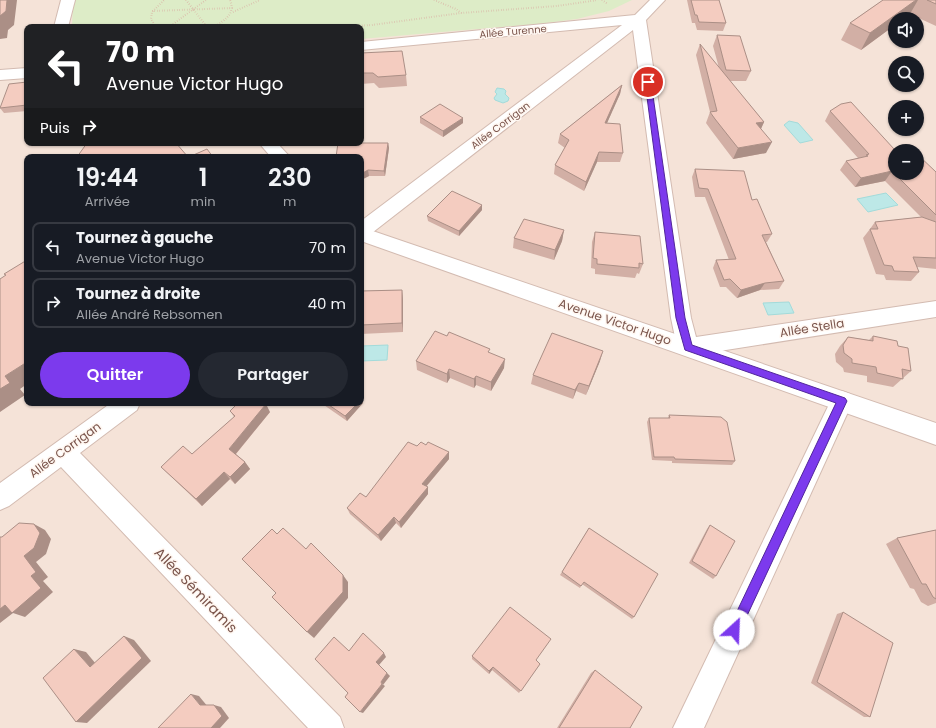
<!DOCTYPE html>
<html lang="fr">
<meta charset="utf-8">
<style>
:root{--surface:#171b24;--page:#242831;--text:#f1f3f6;--muted:#9ea1a6;--line:#363941;--accent:#7c3aed}
body{margin:0;font-family:Poppins,sans-serif;background:var(--page);color:var(--text);height:100vh;display:flex;flex-direction:column;font-size:15px;white-space:nowrap}
*{box-sizing:border-box;margin:0}
p{font-size:13px;color:var(--muted)}
.icon{flex:none;width:22px;height:22px;fill:none;stroke:currentColor;stroke-width:2;stroke-linecap:round;stroke-linejoin:round}
.map{position:relative;flex:1;overflow:hidden}
.details{position:absolute;left:24px;top:154px;width:340px;height:252px;display:flex;flex-direction:column;background:var(--surface);border-radius:8px;box-shadow:0 1px 3px #0004}
.details>*{flex:none}
.hud{position:absolute;left:24px;top:24px;width:340px;height:122px;border-radius:8px;box-shadow:0 1px 3px #0004;background:#202124;color:#fff;overflow:hidden}
.fabs{position:absolute;left:888px;top:12px;display:grid;gap:8px}
.fabs a{display:grid;place-items:center;width:36px;height:36px;border-radius:50%;background:var(--surface);box-shadow:0 1px 3px #0004;font-size:20px}
.pin{position:absolute;display:grid;place-items:center;width:34px;height:34px;color:#fff;margin:-17px;border:2px solid #fff;border-radius:50%;box-shadow:0 1px 4px #0007}
.me{position:absolute;width:44px;margin:-22px;rotate:25deg;stroke-linejoin:round;filter:drop-shadow(0 0 3px #0008)}
.turn{display:flex;align-items:center;gap:14px;height:84px;padding:0 16px;font-size:18px}
.turn .icon{width:52px;height:52px;stroke-width:2.5}
.turn b{display:block;font-size:28px;line-height:34px}
.then{display:flex;align-items:center;height:38px;padding:0 16px;background:#0003;gap:8px;font-size:15px}
.eta{display:flex;justify-content:space-evenly;align-items:center;height:68px;text-align:center}
.eta b{font-size:24px;font-weight:600;line-height:28px}
.button{display:flex;gap:8px;margin-top:auto;padding:8px 16px}
.button a{flex:1;height:46px;border-radius:24px;background:var(--accent);color:#fff;font-size:16px;font-weight:600;line-height:46px;text-align:center}
.button a+a{background:var(--page);color:var(--text)}
ul{padding:0;list-style:none}
li{display:flex;align-items:center;gap:12px;height:50px;margin:0 8px 6px;padding:0 8px;border:2px solid var(--line);border-radius:8px}
li div{flex:1}
li b{display:block;font-size:15px}
li em{font-style:normal}
.map>svg:first-child{display:block}
.residential{fill:#f5e3d8;fill-rule:evenodd}
.green{fill:#ddecc7}
.water{fill:#bde8e7;stroke:#a3dbda}
.lines{fill:none;stroke-linecap:round;stroke-linejoin:round}
.minor-casing{stroke:#d3bbb1;stroke-width:2}
.tertiary-casing{stroke:#d3bbb1;stroke-width:2}
.path{stroke:#daafa3;stroke-width:2;stroke-dasharray:0.5 2;stroke-linecap:butt}
.minor{fill:#fff;fill-rule:evenodd}
.tertiary{fill:#fff;fill-rule:evenodd}
.wall{fill:#d2afa5}
.shaded-wall{fill:#ab8f86}
.building{fill:#f4ccc0;stroke:#ab8f86}
.route{fill:#7c3aed;stroke:#51269a}
.labels{text-anchor:middle;stroke-width:3;stroke-linejoin:round;paint-order:stroke}
.far-street-label{font-size:10px;fill:#7a544b;stroke:#fff7f1}
.street-label{font-size:12px;fill:#7a544b;stroke:#fff7f1}
.near-street-label{font-size:14px;fill:#7a544b;stroke:#fff7f1}
</style>
<div class="map">
<svg width="936" height="728" viewBox="0 0 936 728">
<rect width="100%" height="100%" fill="#fdf2ea"/>
<path class="residential" d="M0,0h936v728h-936zM895,19h22v22h-22zM27,27h334v116h-334zM895,63h22v22h-22zM895,107h22v22h-22zM895,151h22v22h-22zM27,157h334v246h-334z"/>
<polygon class="green" points="73,0 632,0 609,11 577,19 538,24 361,39 361,27 72,27"/>
<g class="water">
<polygon points="497,88 504,89 506,91 505,94 509,98 508,101 503,103 495,100 494,98 497,94 495,92"/>
<polygon points="789,121 798,123 813,140 800,143 784,125"/>
<polygon points="886,193 898,205 868,212 857,199"/>
<polygon points="789,302 794,313 768,315 763,303"/>
<polygon points="388,345 387,360 361,361 361,346"/>
</g>
<g class="lines">
<g class="minor-casing">
<g id="minor">
<polygon points="650,0 665,0 646,20 691,318 696,337 936,301 936,317 688,356 680,353 677,347 671,318 633,30 368,236 361,238 361,221 622,25 361,50 361,42 635,15"/>
<polygon points="842,391 850,394 853,401 704,728 673,728 834,394"/>
<polygon points="111,403 140,403 137,410 80,453 340,717 344,728 308,728 61,467 9,506 0,510 0,483"/>
</g>
</g>
<g class="tertiary-casing">
<g id="tertiary">
<polygon points="61,0 75,0 68,27 54,27"/>
<polygon points="27,68 27,78 0,80 0,70"/>
<polygon points="259,143 277,143 290,157 271,157"/>
<polygon points="361,227 936,423 936,445 361,241"/>
</g>
</g>
<g class="path">
<polyline points="186,0 207,27"/>
<polyline points="434,0 456,9 461,13"/>
<polyline points="602,0 608,4"/>
<polyline points="152,11 233,8"/>
<polyline points="233,12 260,0"/>
<polyline points="156,27 151,19 152,12 164,0"/>
<polyline points="169,27 206,0"/>
<path d="M213,27c11,-6 23,-13 17,-27"/>
<polyline points="332,27 372,25 461,13 557,6 598,0"/>
</g>
<use href="#minor" class="minor"/>
<use href="#tertiary" class="tertiary"/>
</g>
<g class="wall">
<polygon points="687,0 719,0 726,23 723,31 697,30 695,23 692,23"/>
<polygon points="883,0 936,0 936,26 910,14 895,19 895,25 861,50 841,40 850,23"/>
<polygon points="717,35 751,71 746,81 730,81 764,122 761,129 766,153 733,159 711,130 706,123 710,112 696,55 700,44 719,68 713,46"/>
<polygon points="361,53 406,75 407,86 379,88 374,83 361,84"/>
<polygon points="27,82 27,111 4,113 0,108"/>
<polygon points="622,85 620,94 607,123 623,153 620,162 597,162 584,191 554,174 555,165 565,148 558,143 560,134"/>
<polygon points="830,111 894,149 907,150 936,172 936,269 917,267 919,272 911,281 886,280 884,275 876,274 863,238 870,229 875,222 921,217 885,181 855,187 840,170 846,161 858,158 825,121"/>
<polygon points="420,117 463,118 463,123 443,137 420,123"/>
<polygon points="388,143 389,148 385,176 369,176 361,180 361,157"/>
<polygon points="695,169 752,200 772,234 767,242 766,242 784,281 779,289 760,290 737,298 726,287 720,287 713,268 716,260 729,260 705,197 695,197 692,177"/>
<polygon points="482,210 459,236 428,221 427,216"/>
<polygon points="564,230 562,241 554,260 513,248 514,238"/>
<polygon points="595,232 643,264 639,274 637,273 635,278 595,274 595,269 591,268 592,242"/>
<polygon points="402,290 403,300 403,332 361,334 361,291"/>
<polygon points="873,336 898,346 911,371 893,387 867,382 867,376 844,372 843,368 836,362 835,354 840,346 848,337 869,340"/>
<polygon points="489,353 504,368 491,391 476,385 474,388 450,378 447,383 417,370 416,361"/>
<polygon points="600,361 586,395 576,391 573,399 531,384 533,375"/>
<polygon points="362,399 363,403 347,421 321,403 361,403"/>
<polygon points="230,411 270,412 236,454 245,462 250,469 235,484 230,479 202,506 161,467 192,454 234,417"/>
<polygon points="669,415 735,461 732,465 672,463 672,461 652,460 647,422 649,418 668,418"/>
<polygon points="426,445 449,452 449,459 426,487 428,487 428,494 401,528 396,523 381,541 350,514 347,508 366,497"/>
<polygon points="710,525 716,576 713,579 689,563 707,529"/>
<polygon points="589,528 634,617 632,619 582,584 580,588 560,575"/>
<polygon points="936,530 936,603 928,606 921,602 914,589 910,588 886,544 897,538"/>
<polygon points="843,612 870,717 864,717 811,683 837,614"/>
<polygon points="472,656 536,660 540,664 519,693 492,670 489,674 472,659"/>
<polygon points="595,670 630,728 557,728 591,673"/>
</g>
<g class="shaded-wall">
<polygon points="7,0 17,0 14,25 8,30 7,38 0,39 0,16"/>
<polygon points="916,0 918,0 910,14 903,19 895,19 895,25 861,50 870,33"/>
<polygon points="622,85 620,94 603,132 605,123"/>
<polygon points="463,118 463,123 443,137 443,131"/>
<polygon points="764,122 759,133 756,123"/>
<polygon points="772,142 766,153 733,159 738,148"/>
<polygon points="388,143 389,148 385,176 384,171"/>
<polygon points="599,152 597,162 584,191 586,182"/>
<polygon points="368,170 369,176 361,180 361,174"/>
<polygon points="892,171 885,181 855,187 861,178"/>
<polygon points="482,205 482,210 459,236 459,231"/>
<polygon points="564,230 562,241 554,260 555,250"/>
<polygon points="765,283 760,290 737,298 741,290"/>
<polygon points="402,290 403,300 403,332 402,323"/>
<polygon points="603,351 600,361 586,395 589,386"/>
<polygon points="505,359 504,368 491,391 491,382"/>
<polygon points="27,362 27,384 20,389 25,395 0,412 0,389 5,376"/>
<polygon points="449,369 450,378 447,383 447,374"/>
<polygon points="476,376 476,385 474,388 474,379"/>
<polygon points="579,383 573,399 575,390"/>
<polygon points="362,399 363,403 347,421 345,416 358,403 361,403 361,400"/>
<polygon points="266,404 270,412 234,456 229,449"/>
<polygon points="449,452 449,459 423,490 422,484"/>
<polygon points="245,462 250,469 235,484 230,477"/>
<polygon points="224,472 230,479 202,506 196,499"/>
<polygon points="428,487 428,494 401,528 399,522"/>
<polygon points="394,517 396,523 381,541 378,535"/>
<polygon points="34,524 45,530 51,539 46,554 36,562 48,577 43,581 53,592 25,617 13,613 0,623 0,609 31,576 24,556"/>
<polygon points="343,575 348,582 348,598 314,638 307,632"/>
<polygon points="124,636 134,640 151,661 87,723 76,722"/>
<polygon points="74,649 86,652 101,670 90,667"/>
<polygon points="384,653 386,657 379,665 376,662"/>
<polygon points="493,667 492,670 489,674 489,671"/>
<polygon points="387,673 390,676 383,685 381,682"/>
<polygon points="382,684 385,686 363,713 360,712"/>
<polygon points="191,694 199,696 208,707 200,705"/>
<polygon points="214,705 221,707 229,718 220,728 211,728"/>
</g>
<g class="building">
<polygon points="0,0 7,0 6,11 0,16"/>
<polygon points="691,0 719,0 726,23 699,22 697,15 695,15"/>
<polygon points="883,0 916,0 870,33 850,23"/>
<polygon points="927,0 936,0 936,4"/>
<polygon points="717,35 740,36 751,71 726,70"/>
<polygon points="700,44 764,122 756,123 772,142 738,148 715,119 710,112 717,111"/>
<polygon points="402,51 406,75 378,77 373,73 361,73 361,53"/>
<polygon points="27,82 27,105 0,108 9,84"/>
<polygon points="622,85 605,123 620,124 623,153 599,152 586,182 555,165 569,140 560,134"/>
<polygon points="851,102 894,149 903,147 907,150 911,149 914,151 895,151 895,173 917,173 917,154 936,172 936,215 892,171 861,178 846,161 868,156 866,155 869,154 830,111 841,104"/>
<polygon points="440,104 463,118 443,131 420,117"/>
<polygon points="87,143 176,143 188,157 77,157"/>
<polygon points="338,143 388,143 384,171 368,170 361,174 361,157 336,157"/>
<polygon points="207,149 213,157 189,157"/>
<polygon points="695,169 744,171 752,200 757,199 772,234 762,235 784,281 765,283 741,290 730,279 724,280 716,260 736,259 708,189 699,188"/>
<polygon points="452,191 482,205 459,231 427,216"/>
<polygon points="922,217 936,222 936,258 913,257 919,272 894,271 892,266 884,265 870,229 878,229 875,222"/>
<polygon points="524,219 564,230 555,250 514,238"/>
<polygon points="595,232 640,236 643,264 639,263 639,268 597,264 597,259 593,258"/>
<polygon points="27,260 27,362 5,376 10,383 0,389 0,279 6,275 4,274"/>
<polygon points="402,290 402,323 361,325 361,291"/>
<polygon points="435,331 447,336 449,332 490,349 488,352 505,359 491,382 476,376 474,379 449,369 447,374 416,361"/>
<polygon points="552,333 603,351 589,386 579,383 575,390 533,375"/>
<polygon points="873,336 897,341 898,346 908,348 911,371 902,369 903,379 877,373 876,367 852,363 852,359 844,353 843,345 848,337 873,341"/>
<polygon points="238,403 264,403 266,404 229,449 245,462 230,477 224,472 196,499 161,467 183,446 192,454 235,416 230,411"/>
<polygon points="326,403 358,403 345,416"/>
<polygon points="669,415 721,417 727,422 735,461 675,459 674,457 654,457 649,418 670,418"/>
<polygon points="408,442 417,446 421,442 426,445 428,442 449,452 422,484 428,487 399,522 394,517 378,535 347,508 360,493 366,497"/>
<polygon points="19,523 34,524 40,533 34,548 24,556 36,572 31,576 41,588 12,613 5,605 0,609 0,537 2,537"/>
<polygon points="710,525 735,541 716,576 692,561"/>
<polygon points="283,528 306,549 311,543 343,575 343,592 307,632 272,597 276,593 242,559 272,529 277,534"/>
<polygon points="589,528 658,574 634,617 584,582 581,586 562,572"/>
<polygon points="936,530 936,599 933,597 926,584 922,584 897,538"/>
<polygon points="510,607 551,639 536,660 540,664 521,691 493,667 489,671 472,656"/>
<polygon points="843,612 893,643 870,717 817,682"/>
<polygon points="363,633 384,653 376,662 387,673 381,682 382,684 360,712 345,697 348,693 315,659 334,637 349,651"/>
<polygon points="124,636 142,658 76,722 43,678 74,649 90,667"/>
<polygon points="595,670 642,707 630,728 559,728"/>
<polygon points="191,694 200,705 214,705 222,716 211,728 158,728"/>
</g>
<polygon class="route" points="648,80 651,82 685,318 692,345 845,398 847,401 738,635 734,636 730,635 728,630 730,626 836,403 685,350 676,318 645,82"/>
<g class="labels">
<g class="far-street-label">
<text transform="translate(513 31) rotate(-5)" y="4">Allée Turenne</text>
<text transform="translate(500 125) rotate(-37)" y="4">Allée Corrigan</text>
</g>
<g class="street-label">
<text transform="translate(615 322) rotate(19)" y="4">Avenue Victor Hugo</text>
<text transform="translate(812 328) rotate(-9)" y="4">Allée Stella</text>
<text transform="translate(65 450) rotate(-36)" y="4">Allée Corrigan</text>
</g>
<g class="near-street-label">
<text transform="translate(196 590) rotate(46)" y="5">Allée Sémiramis</text>
</g>
</g>
</svg>
<div class="fabs">
<a><svg class="icon" aria-label="sound" viewBox="0 0 24 24"><path d="M4 9h4l5-4v14l-5-4H4zM17 9q2 3 0 6"/></svg></a>
<a><svg class="icon" aria-label="search" viewBox="0 0 24 24"><circle cx="10" cy="10" r="6"/><path d="M15 15l6 6"/></svg></a>
<a>+</a>
<a>−</a>
</div>
<div class="pin" style="left:648px;top:82px;background:#d93025"><svg class="icon" aria-label="arrive" viewBox="0 0 24 24"><path d="M6 21V4h12l-3 4 3 4H6"/></svg></div>
<svg class="me" style="left:734px;top:630px" viewBox="-20 -20 40 40"><circle r="19" fill="#fff"/><path d="M0-13L10 11 0 6-10 11z" fill="#7c3aed"/></svg>
<div class="hud">
<div class="turn"><svg class="icon" aria-label="left" viewBox="0 0 24 24"><path d="M17 20v-9H6M10 6l-5 5 5 5"/></svg><div><b>70 m</b>Avenue Victor Hugo</div></div>
<div class="then">Puis<svg class="icon" aria-label="right" viewBox="0 0 24 24"><path d="M7 20v-9h11M14 6l5 5-5 5"/></svg></div>
</div>
<section class="details">
<div class="eta">
<div><b>19:44</b><p>Arrivée</p></div>
<div><b>1</b><p>min</p></div>
<div><b>230</b><p>m</p></div>
</div>
<ul>
<li><svg class="icon" aria-label="left" viewBox="0 0 24 24"><path d="M17 20v-9H6M10 6l-5 5 5 5"/></svg><div><b>Tournez à gauche</b><p>Avenue Victor Hugo</p></div><em>70 m</em></li>
<li><svg class="icon" aria-label="right" viewBox="0 0 24 24"><path d="M7 20v-9h11M14 6l5 5-5 5"/></svg><div><b>Tournez à droite</b><p>Allée André Rebsomen</p></div><em>40 m</em></li>
</ul>
<div class="button"><a>Quitter</a><a>Partager</a></div>
</section>
</div>
